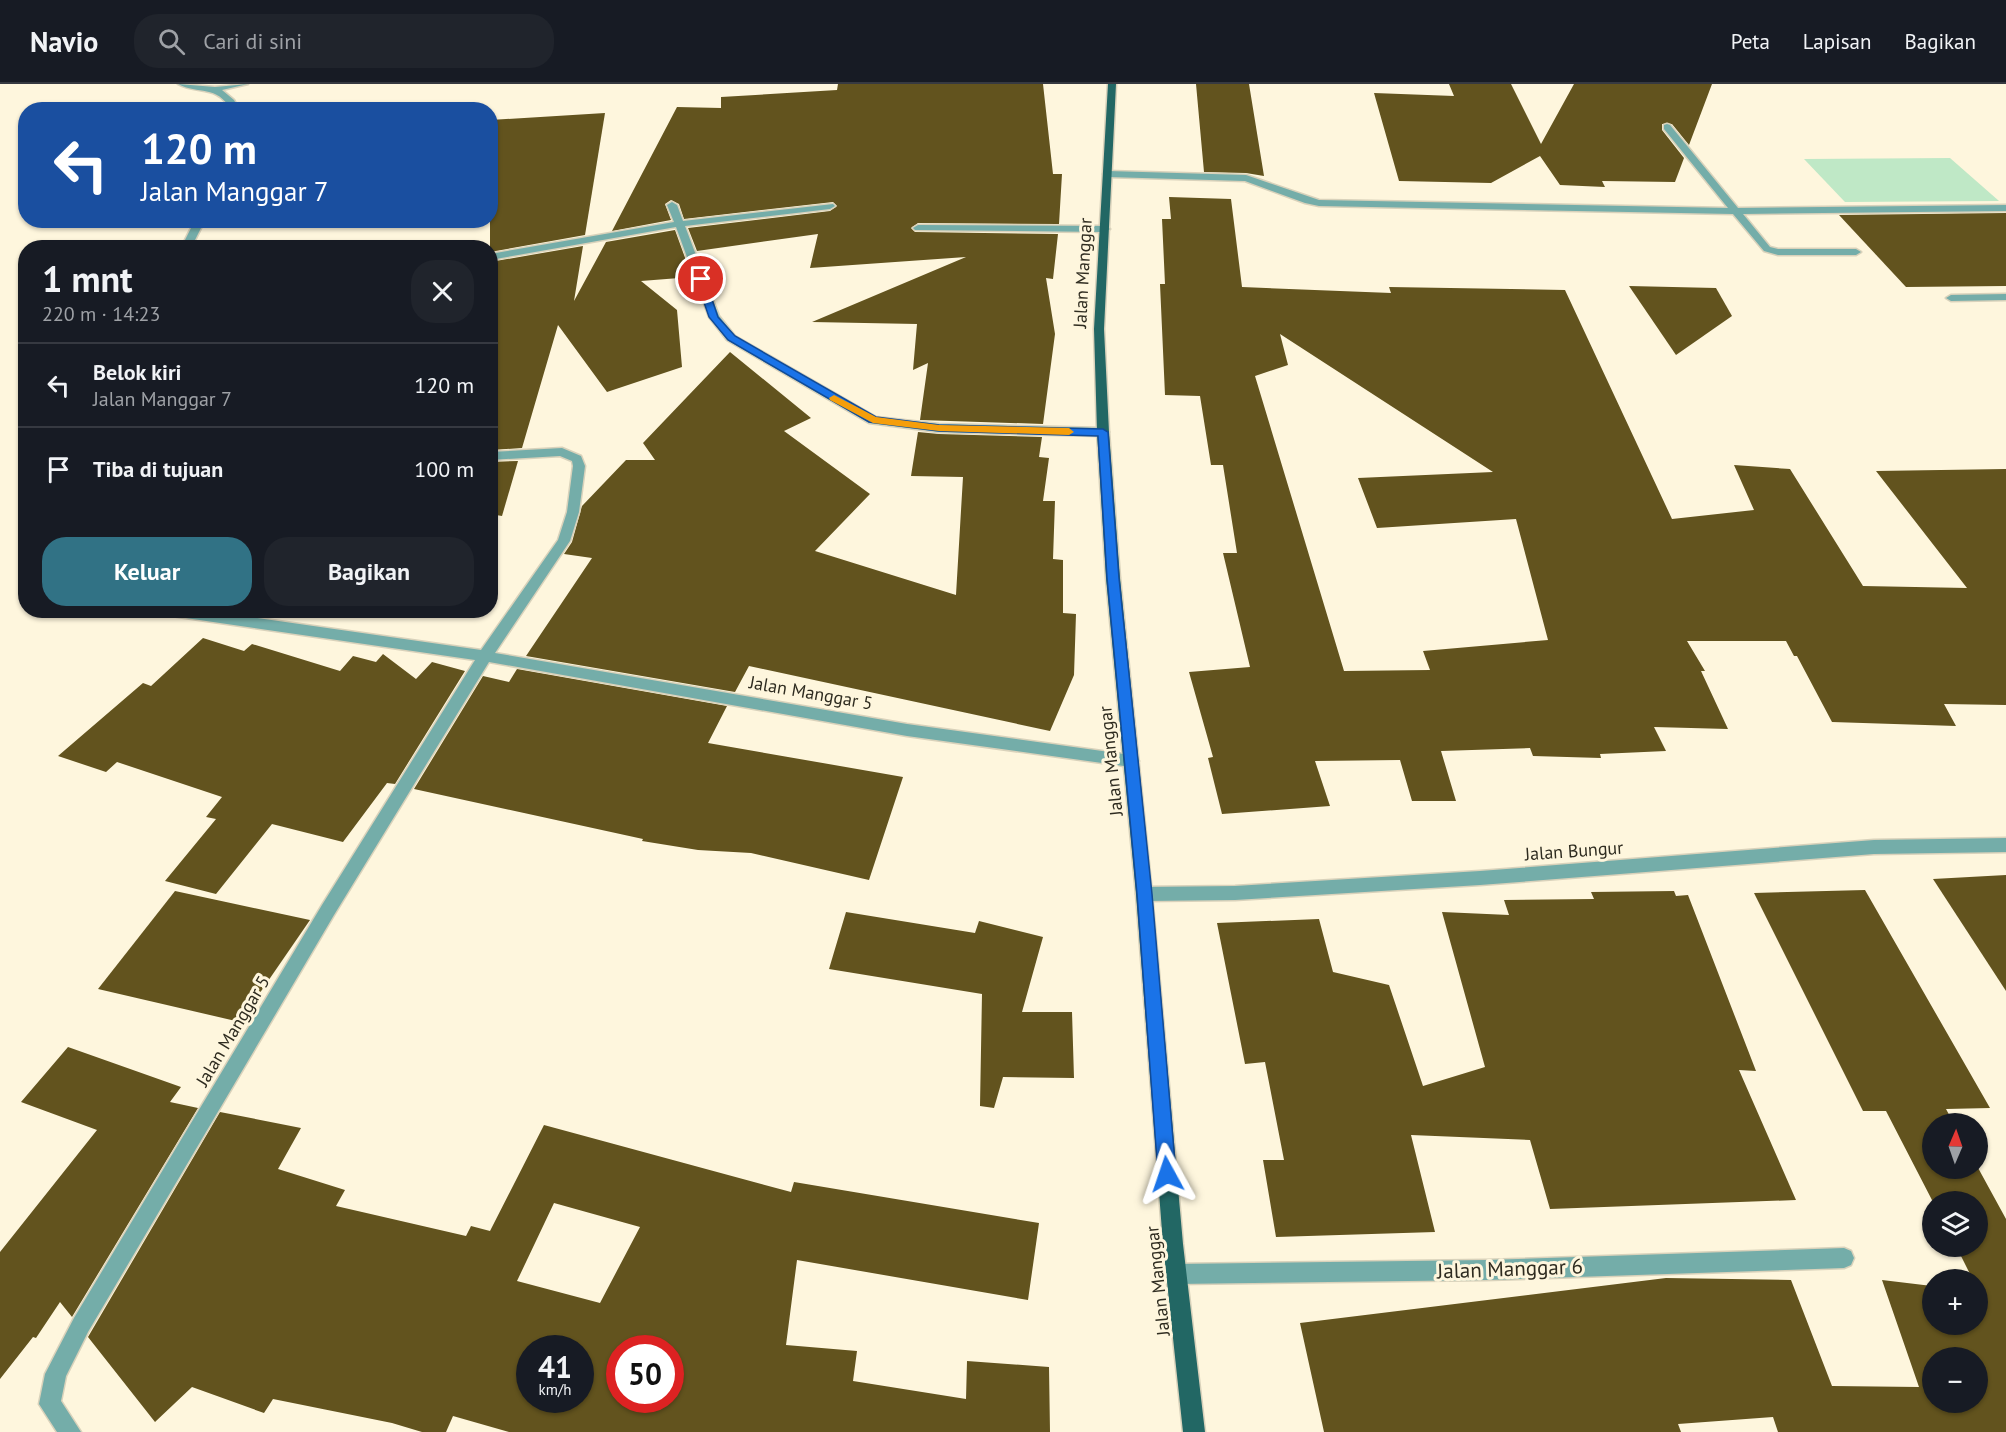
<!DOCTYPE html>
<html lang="id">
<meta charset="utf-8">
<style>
:root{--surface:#171b24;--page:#20242c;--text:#f1f3f6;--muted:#9ea1a6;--line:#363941;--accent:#317285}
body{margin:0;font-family:"PT Sans",sans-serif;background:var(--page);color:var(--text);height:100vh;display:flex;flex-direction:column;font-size:22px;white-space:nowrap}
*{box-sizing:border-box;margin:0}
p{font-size:20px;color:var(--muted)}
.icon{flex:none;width:33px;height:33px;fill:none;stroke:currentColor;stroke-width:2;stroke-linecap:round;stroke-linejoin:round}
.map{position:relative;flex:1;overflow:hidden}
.sheet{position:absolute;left:18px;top:156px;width:480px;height:378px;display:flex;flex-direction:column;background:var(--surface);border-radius:24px;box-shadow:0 2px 4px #0004}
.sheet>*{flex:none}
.guide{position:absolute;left:18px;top:18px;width:480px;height:126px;border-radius:24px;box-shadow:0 2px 4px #0004;background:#1a4fa0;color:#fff;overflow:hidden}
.needle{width:39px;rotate:2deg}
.buttons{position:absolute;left:1922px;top:1029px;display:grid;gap:12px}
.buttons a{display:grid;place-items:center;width:66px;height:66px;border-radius:50%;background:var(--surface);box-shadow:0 2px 4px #0004;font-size:30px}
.speed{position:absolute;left:516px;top:1251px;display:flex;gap:12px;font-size:30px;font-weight:700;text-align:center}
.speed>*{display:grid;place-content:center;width:78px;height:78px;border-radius:50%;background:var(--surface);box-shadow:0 2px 4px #0004;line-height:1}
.speed small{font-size:15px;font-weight:400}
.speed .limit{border:9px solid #d22;background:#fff;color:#111}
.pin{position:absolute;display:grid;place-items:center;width:51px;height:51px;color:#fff;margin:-26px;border:3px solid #fff;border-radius:50%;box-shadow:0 2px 6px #0007}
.me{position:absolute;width:66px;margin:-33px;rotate:355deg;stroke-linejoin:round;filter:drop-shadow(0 0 4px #0008)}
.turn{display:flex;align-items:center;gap:21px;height:126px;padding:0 24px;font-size:27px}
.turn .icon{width:78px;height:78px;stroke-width:2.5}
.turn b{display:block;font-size:42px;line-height:51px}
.round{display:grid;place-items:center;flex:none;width:63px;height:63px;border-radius:24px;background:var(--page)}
.overview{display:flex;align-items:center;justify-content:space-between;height:102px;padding:0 24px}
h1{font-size:36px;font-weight:600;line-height:45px}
.button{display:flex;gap:12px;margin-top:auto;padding:12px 24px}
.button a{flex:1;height:69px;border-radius:24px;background:var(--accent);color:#fff;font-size:24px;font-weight:600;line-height:69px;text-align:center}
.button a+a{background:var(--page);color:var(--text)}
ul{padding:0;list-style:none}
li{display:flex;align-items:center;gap:18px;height:84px;padding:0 24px;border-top:2px solid var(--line)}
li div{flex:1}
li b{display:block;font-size:22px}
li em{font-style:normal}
header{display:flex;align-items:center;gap:36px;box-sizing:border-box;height:84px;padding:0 30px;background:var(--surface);border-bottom:2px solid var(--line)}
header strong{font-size:28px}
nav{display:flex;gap:33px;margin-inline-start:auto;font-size:21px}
.search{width:420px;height:54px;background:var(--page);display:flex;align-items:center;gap:15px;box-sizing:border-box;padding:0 21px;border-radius:24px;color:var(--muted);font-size:22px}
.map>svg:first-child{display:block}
.green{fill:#bfe8c6}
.building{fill:#62531e;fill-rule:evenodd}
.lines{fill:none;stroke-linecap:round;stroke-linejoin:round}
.minor-casing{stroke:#d9d2bb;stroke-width:3}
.major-casing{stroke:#d9d2bb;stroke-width:3}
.minor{fill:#74ada9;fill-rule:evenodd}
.major{fill:#226764;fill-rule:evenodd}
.route{fill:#1a73e8;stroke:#114b97;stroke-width:1.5}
.slow{fill:#f59e0b}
.labels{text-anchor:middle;stroke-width:6;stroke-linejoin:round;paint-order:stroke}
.street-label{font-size:18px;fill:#2f2c20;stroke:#fef6dd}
.near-street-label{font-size:21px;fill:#2f2c20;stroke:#fef6dd}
</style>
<header>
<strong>Navio</strong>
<div class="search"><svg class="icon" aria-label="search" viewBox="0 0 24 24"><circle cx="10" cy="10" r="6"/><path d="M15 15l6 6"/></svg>Cari di sini</div>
<nav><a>Peta</a><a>Lapisan</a><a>Bagikan</a></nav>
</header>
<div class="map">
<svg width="2006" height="1348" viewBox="0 0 2006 1348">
<rect width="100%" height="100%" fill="#fef6dd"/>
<polygon class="green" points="1950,74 1999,117 1845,118 1804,75"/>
<g class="building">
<polygon points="838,0 1043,0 1053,90 1062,90 1059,140 918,139 911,144 915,148 1058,150 1053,195 1046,194 1055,250 1043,340 920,336 928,279 913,286 917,240 812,238 966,173 810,184 818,150 697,167 688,144 830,127 837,122 833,118 684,135 679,120 671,116 665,120 671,136 612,147 677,23 721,24 721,13 837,6"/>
<polygon points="1196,0 1249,0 1264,92 1246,89 1204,88"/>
<polygon points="1449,0 1511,0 1541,60 1574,0 1712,0 1689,61 1672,40 1662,40 1662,46 1684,74 1675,98 1602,97 1605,103 1560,101 1540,72 1491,99 1399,97 1374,9 1454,12"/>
<polygon points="605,29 585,151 490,168 490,36"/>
<path d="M1169,113l62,2 11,88 149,6 -2,-6 176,3 107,229 82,-9 -20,-45 56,4 73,117 104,2 -91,-117 130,-2v236l-62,-1 12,22 -124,-4 -35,-66h-3l-8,-15h-99l18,30h-4l27,58 -74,-2 12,24 -66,3 1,4 -68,-2 -3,-8 -89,3 15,50h-44l-12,-41 -85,1 15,45 -108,8 -14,-56 5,-1 -24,-85 61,-5 -27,-114h14l-14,-88h-12l-11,-69 -35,-1 -5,-111h5l-3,-65h9zM1280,250l213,138 -135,6 19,50 139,-9 32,121 -125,11 7,19 -86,1 -89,-295 33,-11z"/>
<polygon points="2006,129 2006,202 1906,203 1839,131"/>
<polygon points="675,146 692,193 641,197 677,226 682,283 607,308 558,241 522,364 490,366 490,178 583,162 574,217 606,158"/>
<polygon points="1629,202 1716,204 1732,232 1676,271"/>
<polygon points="730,268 811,334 784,347 870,410 815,467 956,511 963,393 911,392 918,348 939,350 1042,353 1039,373 1049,374 1043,417 1055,417 1053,475 1063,476 1063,529 1076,530 1074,591 1050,647 749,582 735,608 526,572 592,474 564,470 572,458 582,422 626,376 655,376 643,359"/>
<polygon points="518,377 502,432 490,430 490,378"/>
<polygon points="203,554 244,567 252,560 340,587 353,572 376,578 383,570 416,595 432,578 465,587 395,700 387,699 343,758 272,740 216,810 165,797 216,735 206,733 222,713 117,678 106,688 58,672 143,599 151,602"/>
<polygon points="517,585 727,622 708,659 903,693 869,796 751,769 698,766 642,757 643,755 414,705 483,592 509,598"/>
<polygon points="2006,791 2006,907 1933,795"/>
<path d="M1865,806l125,218 -44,1 8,15h-22v44h45v-2l29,53v213h-228l-5,-15 -95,7 3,8h-357l-24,-109 366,-45 125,2 41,106 87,1 -37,-107 50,6v38h45v-44h-4l-17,-34h21v-44h-44l-47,-91h-23l-109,-218zM1932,1274h45v44h-45z"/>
<polygon points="175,807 310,836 240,938 98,905"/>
<polygon points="1674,807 1676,812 1688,811 1756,987 1739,986 1796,1116 1550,1125 1530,1056 1411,1051 1435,1148 1276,1153 1263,1076 1284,1076 1265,978 1245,980 1217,839 1319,835 1333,888 1389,901 1423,1002 1485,983 1442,828 1509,831 1504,816 1594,815 1591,808"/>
<polygon points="846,828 975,849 979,837 1043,853 1022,928 1072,928 1074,994 1003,993 994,1024 980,1022 982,910 829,885"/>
<polygon points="68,963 181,1003 170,1018 198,1024 72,1233 60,1218 36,1254 33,1253 0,1295 0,1168 97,1046 21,1018"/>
<path d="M220,1028l81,16 -23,41 67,21 -9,16 130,30 5,-10 19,5 54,-106 247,67 3,-10 245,41 -11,77 -231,-40 -11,85 71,6 -4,30 113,18 1,-38 82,6 1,65h-541l-56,-16 -7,16h-24l-30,-9 -119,-24 -9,14 -72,-26 -37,35 -67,-85zM554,1119l86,24 -40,76 -83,-22zM530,1264h50v52h-50zM620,1264h50v52h-50z"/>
</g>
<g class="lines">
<g class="minor-casing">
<g id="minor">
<path d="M178,0l37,3 33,-3 -26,6 12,10 5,10h-8c-14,-26 -33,-15 -53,-26z"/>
<polygon points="1667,40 1670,41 1738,124 2006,121 2006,127 1743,130 1770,163 1778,165 1856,165 1861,168 1856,171 1778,171 1764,167 1733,130 1319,122 1305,119 1245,97 1108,93 1103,90 1108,87 1246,91 1319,116 1728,124 1664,45 1664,41"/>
<polygon points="672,118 677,121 683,137 833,120 835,122 830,125 685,142 719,232 735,252 876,333 939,340 1103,344 1109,348 1103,352 939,348 869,339 727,256 709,233 676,143 490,176 490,170 674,138 667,121"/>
<polygon points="195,136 205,136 191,164 181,164"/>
<polygon points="918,141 1105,142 1110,145 1105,148 915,146 913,144"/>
<polygon points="2006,210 2006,216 1951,217 1946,214 1951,211"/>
<polygon points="562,364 581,372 585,382 579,428 570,457 495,569 907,640 1131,671 1136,673 1139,677 1136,681 1131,683 907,652 489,578 334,831 88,1248 66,1292 61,1317 81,1348 57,1348 39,1320 45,1290 74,1234 322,821 475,576 165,531 159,526 202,526 481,566 558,456 567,428 573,382 572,377 560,372 490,376 490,368"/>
<polygon points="2006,754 2006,768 1874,770 1480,801 1235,816 1144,817 1138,815 1136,810 1138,805 1144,803 1235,802 1480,787 1874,756"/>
<polygon points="1844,1164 1851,1167 1854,1174 1851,1181 1844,1184 1486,1196 1176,1200 1169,1197 1166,1190 1169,1183 1176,1180 1486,1176"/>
</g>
</g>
<g class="major-casing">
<polygon id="major" points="1108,0 1116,0 1104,245 1109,348 1120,494 1152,810 1183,1160 1205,1348 1183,1348 1163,1160 1136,810 1106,494 1097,348 1094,245"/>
</g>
<use href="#minor" class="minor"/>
<use href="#major" class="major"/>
</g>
<polygon class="route" points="697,193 705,195 718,233 735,252 876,333 939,341 1103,345 1108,348 1119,494 1152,810 1176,1090 1173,1096 1167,1099 1161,1096 1158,1090 1137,810 1107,494 1098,352 939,347 869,338 728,256 709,233 696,195"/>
<polygon class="slow" points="834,311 876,333 939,341 1069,344 1074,348 1069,351 939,347 873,339 830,316 829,314"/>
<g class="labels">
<g class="street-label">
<text transform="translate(1083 189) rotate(-87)" y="6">Jalan Manggar</text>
<text transform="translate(811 609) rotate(10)" y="6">Jalan Manggar 5</text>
<text transform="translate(1111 677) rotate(-96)" y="6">Jalan Manggar</text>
<text transform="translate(1574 767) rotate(-4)" y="6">Jalan Bungur</text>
<text transform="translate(233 947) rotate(-59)" y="6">Jalan Manggar 5</text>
<text transform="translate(1158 1197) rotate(-96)" y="6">Jalan Manggar</text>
</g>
<g class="near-street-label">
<text transform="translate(1510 1185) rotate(-2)" y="7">Jalan Manggar 6</text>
</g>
</g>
</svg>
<div class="buttons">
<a><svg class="needle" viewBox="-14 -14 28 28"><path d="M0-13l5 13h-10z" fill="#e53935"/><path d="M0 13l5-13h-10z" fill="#9ea1a6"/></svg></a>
<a><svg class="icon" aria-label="layers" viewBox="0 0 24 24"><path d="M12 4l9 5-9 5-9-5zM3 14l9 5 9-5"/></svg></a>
<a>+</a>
<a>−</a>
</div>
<div class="speed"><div>41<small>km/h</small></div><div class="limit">50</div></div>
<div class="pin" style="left:701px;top:195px;background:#d93025"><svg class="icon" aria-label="arrive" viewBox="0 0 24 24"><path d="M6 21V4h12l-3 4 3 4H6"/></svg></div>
<svg class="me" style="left:1167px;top:1090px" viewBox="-20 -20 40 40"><path d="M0-17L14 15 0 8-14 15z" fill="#1a73e8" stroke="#fff" stroke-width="4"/></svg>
<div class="guide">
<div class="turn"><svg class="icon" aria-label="left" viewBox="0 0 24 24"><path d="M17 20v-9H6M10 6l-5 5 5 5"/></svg><div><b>120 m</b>Jalan Manggar 7</div></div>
</div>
<section class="sheet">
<div class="overview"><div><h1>1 mnt</h1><p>220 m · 14:23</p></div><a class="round"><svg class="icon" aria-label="close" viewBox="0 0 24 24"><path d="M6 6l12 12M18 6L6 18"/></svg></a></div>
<ul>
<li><svg class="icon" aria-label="left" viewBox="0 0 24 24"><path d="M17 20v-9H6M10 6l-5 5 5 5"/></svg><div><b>Belok kiri</b><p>Jalan Manggar 7</p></div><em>120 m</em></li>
<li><svg class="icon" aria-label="arrive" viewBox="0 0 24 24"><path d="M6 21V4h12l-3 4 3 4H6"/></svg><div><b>Tiba di tujuan</b></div><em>100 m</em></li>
</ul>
<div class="button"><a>Keluar</a><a>Bagikan</a></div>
</section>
</div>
